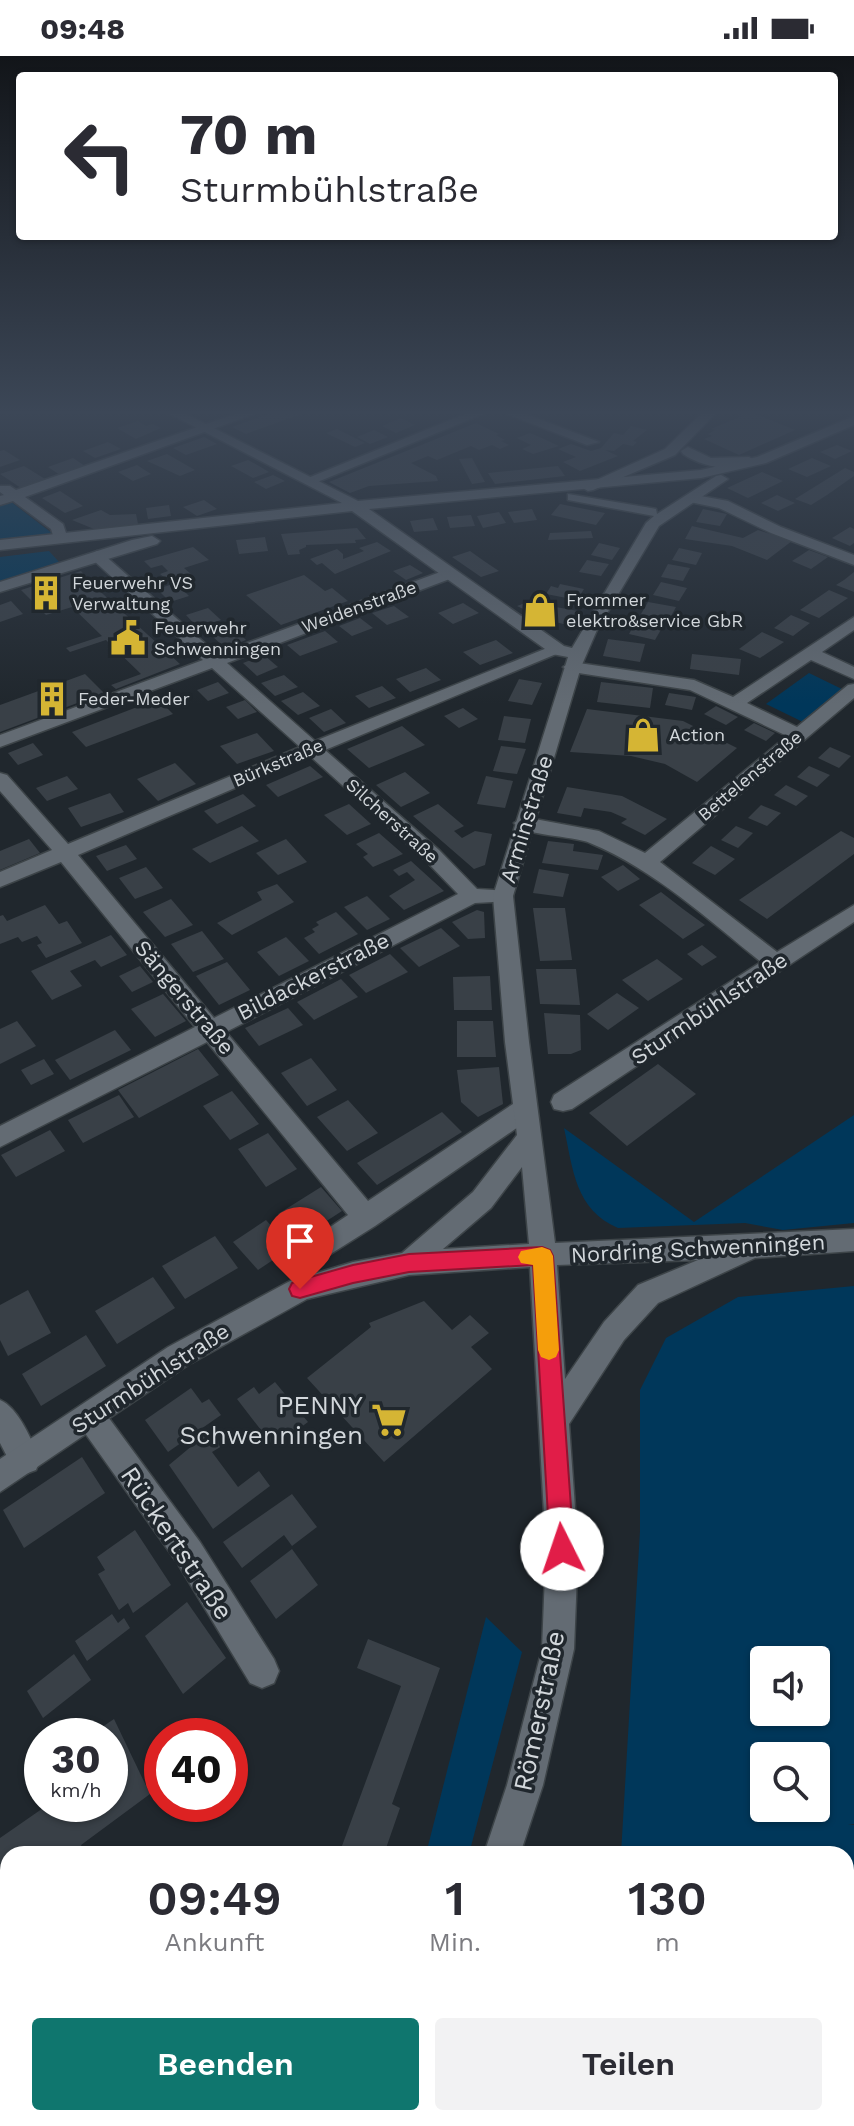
<!DOCTYPE html>
<html lang="de">
<meta charset="utf-8">
<style>
:root{--surface:#fff;--page:#f2f2f3;--text:#2b2b33;--muted:#7c7c81;--accent:#0f766e}
body{margin:0;font-family:"Work Sans",sans-serif;background:var(--page);color:var(--text);height:100vh;display:flex;flex-direction:column;font-size:30px;white-space:nowrap}
*{box-sizing:border-box;margin:0}
p{font-size:26px;color:var(--muted)}
.icon{flex:none;width:44px;height:44px;fill:none;stroke:currentColor;stroke-width:2;stroke-linecap:round;stroke-linejoin:round}
.map{position:relative;flex:1;overflow:hidden}
.panel{position:absolute;left:0px;top:1790px;width:854px;height:280px;display:flex;flex-direction:column;background:var(--surface);border-radius:24px 24px 0 0;box-shadow:0 2px 6px #0004}
.panel>*{flex:none}
.banner{position:absolute;left:16px;top:16px;width:822px;height:168px;border-radius:8px;box-shadow:0 2px 6px #0004;background:#fff;color:var(--text);overflow:hidden}
.tools{position:absolute;left:750px;top:1590px;display:grid;gap:16px}
.tools a{display:grid;place-items:center;width:80px;height:80px;border-radius:8px;background:var(--surface);box-shadow:0 2px 6px #0004;font-size:40px}
.speed{position:absolute;left:24px;top:1662px;display:flex;gap:16px;font-size:40px;font-weight:700;text-align:center}
.speed>*{display:grid;place-content:center;width:104px;height:104px;border-radius:50%;background:var(--surface);box-shadow:0 2px 6px #0004;line-height:1}
.speed small{font-size:20px;font-weight:400}
.speed .limit{border:12px solid #d22;background:#fff;color:#111}
.pin{position:absolute;display:grid;place-items:center;width:68px;height:68px;color:#fff;margin:-82px -34px;border-radius:50% 50% 50% 0;rotate:-45deg;box-shadow:0 0 8px #0007}
.pin .icon{rotate:45deg}
.me{position:absolute;width:88px;margin:-44px;rotate:356deg;stroke-linejoin:round;filter:drop-shadow(0 0 6px #0008)}
.turn{display:flex;align-items:center;gap:28px;height:168px;padding:0 32px;font-size:36px}
.turn .icon{width:104px;height:104px;stroke-width:2.5}
.turn b{display:block;font-size:56px;line-height:68px}
.eta{display:flex;justify-content:space-evenly;align-items:center;height:136px;text-align:center}
.eta b{font-size:48px;font-weight:600;line-height:56px}
.primary-button{display:flex;gap:16px;margin-top:auto;padding:16px 32px}
.primary-button a{flex:1;height:92px;border-radius:8px;background:var(--accent);color:#fff;font-size:32px;font-weight:600;line-height:92px;text-align:center}
.primary-button a+a{background:var(--page);color:var(--text)}
.status{display:flex;justify-content:space-between;align-items:center;height:56px;padding:0 40px;background:var(--surface);direction:ltr}
.status svg{height:22px;fill:currentColor}
.map>svg:first-child{display:block}
.green{fill:#00375a;fill-rule:evenodd}
.building{fill:#394047}
.lines{fill:none;stroke-linecap:round;stroke-linejoin:round}
.street-casing{stroke:#3d4448;stroke-width:3}
.secondary-casing{stroke:#3d4448;stroke-width:3}
.street{fill:#636b73;fill-rule:evenodd}
.secondary{fill:#636b73;fill-rule:evenodd}
.route{fill:#e11d48;stroke:#92132f;stroke-width:2}
.slow{fill:#f59e0b}
.labels{text-anchor:middle;stroke-width:7;stroke-linejoin:round;paint-order:stroke}
.far-poi-label{font-size:18px;fill:#d2d7db;stroke:#20272d;text-anchor:start}
.far-street-label{font-size:18px;fill:#d2d7db;stroke:#20272d}
.street-label{font-size:22px;fill:#d2d7db;stroke:#20272d}
.near-poi-label{font-size:26px;fill:#d2d7db;stroke:#20272d;text-anchor:end}
.near-street-label{font-size:26px;fill:#d2d7db;stroke:#20272d}
</style>
<div class="status"><b>09:48</b><svg viewBox="0 0 49 12"><path d="M0 12V9h3v3zM5 12V6h3v6zM10 12V3h3v9zM15 12V0h3v12zM26 1h20v11H26zM47 4h2v5h-2z"/></svg></div>
<div class="map">
<svg width="854" height="2070" viewBox="0 0 854 2070">
<rect width="100%" height="100%" fill="#20272d"/>
<g class="green">
<polygon points="10,445 53,478 0,484 0,449"/>
<polygon points="49,495 59,506 0,525 0,501"/>
<polygon points="809,617 846,635 805,667 766,648"/>
<path d="M854,1059v108l-71,7 -38,-7 -127,5c-43,-18 -45,-59 -54,-100l130,94z"/>
<path d="M854,1230v538h-6l6,1v163l-8,-1v-133h-225l19,-323v-141l26,-52 72,-41zM816,1604v52h-52v-52zM816,1700v52h-52v-52z"/>
<polygon points="486,1561 522,1596 469,1798 426,1798"/>
<polygon points="166,2062 350,2062 345,2070 162,2070"/>
</g>
<g class="building">
<polygon points="268,358 301,358 246,378 232,371"/>
<polygon points="738,358 756,358 795,374 739,399 704,383 712,380 708,378 715,374 711,373 742,360"/>
<polygon points="401,362 415,369 396,377 382,370"/>
<polygon points="138,365 146,370 153,368 161,372 136,383 117,372"/>
<polygon points="476,367 499,378 496,379 505,384 501,385 509,389 500,393 492,389 479,394 471,390 437,404 428,400 411,407 436,420 438,425 369,430 350,437 329,426"/>
<polygon points="631,370 647,374 633,385 637,386 633,390 623,388 614,395 605,394 618,400 580,415 563,406 576,401 558,393 571,388 591,395 601,392 614,377 623,379"/>
<polygon points="337,373 365,387 355,391 326,377"/>
<polygon points="374,374 388,381 370,388 357,381"/>
<polygon points="530,377 544,383 559,390 533,398 522,393 531,389 517,382"/>
<polygon points="204,381 217,388 186,399 173,392"/>
<polygon points="108,386 121,393 95,402 83,395"/>
<polygon points="837,389 852,395 835,403 820,396"/>
<polygon points="4,394 20,404 0,411 0,395"/>
<polygon points="167,398 195,414 180,420 147,405"/>
<polygon points="73,402 85,410 60,419 48,411"/>
<polygon points="472,402 485,426 472,428 459,403"/>
<polygon points="812,402 831,410 807,421 788,413"/>
<polygon points="248,404 259,410 269,416 253,422 231,410"/>
<polygon points="137,409 151,418 133,425 118,416"/>
<polygon points="24,410 45,423 21,432 0,418"/>
<polygon points="558,410 565,420 495,428 488,417"/>
<polygon points="845,412 854,416 854,420 827,439 811,449 795,443"/>
<polygon points="762,416 783,425 748,442 727,432"/>
<polygon points="273,419 285,425 266,433 254,426"/>
<polygon points="60,435 83,450 65,457 42,442"/>
<polygon points="777,439 795,447 778,455 761,447"/>
<polygon points="204,444 217,453 197,460 183,451"/>
<polygon points="560,448 605,457 596,469 551,459"/>
<polygon points="169,449 171,460 148,463 146,452"/>
<polygon points="532,453 537,464 514,467 508,456"/>
<polygon points="703,453 727,458 720,470 696,466"/>
<polygon points="101,454 110,459 136,458 138,468 94,473 72,464"/>
<polygon points="499,456 506,467 483,472 477,460"/>
<polygon points="471,459 475,470 450,472 447,461"/>
<polygon points="433,462 438,474 414,476 410,465"/>
<polygon points="692,470 743,482 758,474 792,485 767,504 732,490 685,483"/>
<polygon points="850,471 854,473 854,487 850,490 832,482"/>
<polygon points="357,472 366,483 355,484 356,487 306,489 306,491 299,494 300,498 288,499 281,478"/>
<polygon points="591,475 593,482 548,484 550,477"/>
<polygon points="265,481 268,495 239,498 236,484"/>
<polygon points="377,486 391,495 335,518 322,507 317,509 310,503 337,493 343,498 343,503 364,495 359,492"/>
<polygon points="599,487 620,492 612,504 591,499"/>
<polygon points="193,491 209,504 184,512 192,519 170,526 160,518 168,515 162,509 151,512 144,505"/>
<polygon points="679,492 702,497 696,509 672,504"/>
<polygon points="809,494 828,501 811,513 792,505"/>
<polygon points="470,495 484,505 499,515 481,521 452,501"/>
<polygon points="587,504 609,508 601,520 579,516"/>
<polygon points="668,508 690,512 683,525 661,521"/>
<polygon points="410,509 423,517 406,524 393,515"/>
<polygon points="81,515 93,529 180,608 116,633 111,629 141,618 106,584 70,596 66,592 102,580 72,551 46,559 21,534"/>
<polygon points="854,516 854,536 836,529 844,524"/>
<polygon points="304,519 325,535 332,532 348,545 281,569 246,539"/>
<polygon points="661,526 687,532 679,545 653,539"/>
<polygon points="176,527 189,540 170,546 157,533"/>
<polygon points="560,528 584,533 577,544 546,538 551,530 558,532"/>
<polygon points="829,534 848,542 819,562 800,554"/>
<polygon points="536,543 539,548 578,555 568,569 546,564 517,550"/>
<polygon points="11,545 23,558 0,566 0,549"/>
<polygon points="648,546 676,551 669,564 641,558"/>
<polygon points="463,547 479,557 453,568 438,557"/>
<polygon points="394,550 409,561 387,569 372,557"/>
<polygon points="208,552 221,564 198,572 186,559"/>
<polygon points="791,559 810,567 793,580 774,572"/>
<polygon points="360,562 373,572 352,580 339,570"/>
<polygon points="637,564 663,570 655,584 629,578"/>
<polygon points="233,571 246,584 225,592 211,579"/>
<polygon points="325,575 338,586 300,600 287,589"/>
<polygon points="762,576 784,586 760,602 739,593"/>
<polygon points="608,583 645,588 640,606 603,600"/>
<polygon points="496,584 513,597 480,609 463,596"/>
<polygon points="692,598 741,603 739,619 690,613"/>
<polygon points="264,599 278,611 257,620 243,607"/>
<polygon points="426,612 441,624 410,636 396,623"/>
<polygon points="85,618 104,637 0,676 0,649"/>
<polygon points="284,619 298,631 275,640 261,627"/>
<polygon points="519,623 542,627 532,649 508,645"/>
<polygon points="218,626 229,637 208,645 197,634"/>
<polygon points="601,626 653,632 650,652 597,646"/>
<polygon points="382,630 396,642 369,652 355,640"/>
<polygon points="303,636 320,650 298,659 281,645"/>
<polygon points="669,637 696,641 692,654 665,649"/>
<polygon points="158,643 173,658 86,691 72,676"/>
<polygon points="245,644 257,656 238,663 226,651"/>
<polygon points="716,650 738,661 726,669 704,658"/>
<polygon points="463,652 478,663 459,672 444,660"/>
<polygon points="331,653 346,667 324,676 309,662"/>
<polygon points="587,653 683,665 737,692 697,726 665,708 631,700 570,696"/>
<polygon points="504,660 531,663 525,687 498,684"/>
<polygon points="754,667 775,677 766,685 744,674"/>
<polygon points="402,670 425,689 369,712 347,693"/>
<polygon points="257,677 274,695 237,708 220,690"/>
<polygon points="33,687 43,699 18,709 8,697"/>
<polygon points="501,690 526,693 517,718 493,715"/>
<polygon points="830,691 851,700 839,712 818,702"/>
<polygon points="175,707 196,728 158,745 137,723"/>
<polygon points="310,710 323,721 278,741 266,729"/>
<polygon points="809,710 830,719 817,731 797,721"/>
<polygon points="405,716 430,737 401,751 376,729"/>
<polygon points="67,720 78,733 47,745 36,732"/>
<polygon points="486,720 513,725 505,752 477,748"/>
<polygon points="786,729 808,740 796,750 774,739"/>
<polygon points="567,731 622,740 667,763 645,779 621,767 627,763 611,756 584,752 581,761 557,757"/>
<polygon points="110,737 124,756 81,771 68,752"/>
<polygon points="243,738 256,750 217,768 204,755"/>
<polygon points="349,748 371,768 347,779 324,759"/>
<polygon points="438,748 464,770 454,775 462,782 475,775 492,778 485,809 474,813 413,760"/>
<polygon points="761,749 781,757 767,770 748,762"/>
<polygon points="242,770 259,785 210,807 192,793"/>
<polygon points="736,770 753,777 738,792 721,784"/>
<polygon points="841,775 854,782 854,798 767,863 739,844"/>
<polygon points="379,777 403,798 373,811 363,801 368,798 356,788"/>
<polygon points="29,783 40,797 0,814 0,795"/>
<polygon points="286,783 307,806 278,819 256,797"/>
<polygon points="548,785 574,788 573,795 603,799 598,814 542,807"/>
<polygon points="126,789 137,803 107,815 96,800"/>
<polygon points="711,790 735,803 715,819 692,807"/>
<polygon points="411,805 444,835 404,854 389,840 415,824 407,816 399,820 393,814"/>
<polygon points="623,809 640,823 618,835 601,821"/>
<polygon points="146,811 163,832 135,843 119,822"/>
<polygon points="539,813 569,818 563,841 533,837"/>
<polygon points="277,828 294,846 232,879 217,867 262,844 257,836"/>
<polygon points="661,836 683,853 705,869 683,883 639,849"/>
<polygon points="367,840 390,863 367,874 344,851"/>
<polygon points="171,843 193,869 165,881 143,856"/>
<polygon points="45,849 59,868 67,865 82,887 46,902 37,889 42,887 37,880 22,886 18,881 0,888 0,860 3,859 7,865"/>
<polygon points="533,852 565,852 572,904 540,905"/>
<polygon points="477,854 484,856 485,882 468,883 452,866"/>
<polygon points="336,856 358,878 319,898 304,882 315,876 312,873 319,869 316,866"/>
<polygon points="441,872 460,890 419,911 400,892"/>
<polygon points="202,875 224,903 193,916 171,888"/>
<polygon points="111,879 127,899 101,911 95,904 70,915 82,930 52,944 31,915"/>
<polygon points="286,881 309,905 279,920 257,896"/>
<polygon points="702,889 717,901 702,910 687,898"/>
<polygon points="390,898 408,916 366,937 349,919"/>
<polygon points="657,903 683,923 648,945 622,924"/>
<polygon points="227,906 250,934 219,949 196,920"/>
<polygon points="140,910 153,926 132,936 119,920"/>
<polygon points="536,913 576,913 580,949 540,948"/>
<polygon points="490,920 492,954 454,954 453,921"/>
<polygon points="341,923 358,941 314,964 297,946"/>
<polygon points="617,937 639,952 608,974 587,958"/>
<polygon points="163,938 186,965 155,981 131,953"/>
<polygon points="288,952 303,969 259,990 245,972"/>
<polygon points="544,957 580,959 581,994 571,998 548,998"/>
<polygon points="17,965 36,990 0,1008 0,973"/>
<polygon points="457,965 493,965 496,1001 457,1001"/>
<polygon points="115,974 131,994 70,1024 55,1004"/>
<polygon points="198,993 219,1019 139,1062 118,1034"/>
<polygon points="311,1002 337,1034 307,1050 281,1017"/>
<polygon points="44,1003 54,1018 31,1029 21,1014"/>
<polygon points="658,1008 696,1038 627,1090 589,1057"/>
<polygon points="499,1011 503,1048 478,1061 461,1046 457,1014"/>
<polygon points="232,1035 259,1068 230,1084 203,1050"/>
<polygon points="119,1039 134,1061 83,1087 68,1064"/>
<polygon points="348,1044 378,1077 347,1095 317,1061"/>
<polygon points="442,1056 462,1076 377,1129 357,1107"/>
<polygon points="50,1074 65,1095 16,1121 1,1099"/>
<polygon points="268,1077 297,1113 266,1131 238,1093"/>
<polygon points="321,1131 342,1155 299,1183 278,1158"/>
<polygon points="266,1164 291,1192 258,1214 233,1186"/>
<polygon points="215,1180 238,1212 185,1243 162,1210"/>
<polygon points="153,1221 175,1252 117,1288 95,1255"/>
<polygon points="28,1234 51,1277 8,1300 0,1284 0,1249"/>
<polygon points="424,1245 452,1274 470,1259 489,1277 471,1291 492,1313 384,1406 307,1322 371,1271 369,1267"/>
<polygon points="86,1279 106,1310 41,1350 22,1318"/>
<polygon points="275,1326 308,1366 274,1391 237,1343 254,1331 259,1338"/>
<polygon points="191,1332 202,1347 209,1343 221,1359 168,1396 145,1364"/>
<polygon points="211,1374 222,1390 212,1396 238,1431 259,1415 270,1430 213,1473 169,1409"/>
<polygon points="82,1401 105,1437 24,1492 3,1454"/>
<polygon points="292,1438 317,1471 292,1490 284,1479 242,1512 223,1486"/>
<polygon points="135,1474 171,1529 133,1557 128,1547 119,1554 98,1518 105,1514 97,1501"/>
<polygon points="292,1493 318,1529 276,1563 250,1525"/>
<polygon points="187,1546 226,1602 183,1638 145,1580"/>
<polygon points="112,1558 118,1567 124,1562 130,1572 87,1605 75,1585"/>
<polygon points="368,1583 440,1612 392,1748 400,1752 384,1798 339,1798 401,1630 357,1612"/>
<polygon points="74,1598 91,1624 43,1662 27,1635"/>
<polygon points="114,1663 150,1738 81,1789 85,1798 8,1798 8,1856 0,1862 0,1782 49,1748 110,1748 110,1680 89,1680"/>
<polygon points="0,2037 1,2037 9,2070 0,2070"/>
<polygon points="45,2062 98,2062 86,2070 48,2070"/>
<polygon points="603,2062 729,2062 727,2070 600,2070"/>
</g>
<g class="lines">
<g class="street-casing">
<g id="street">
<polygon points="235,358 254,358 25,441 63,468 68,483 65,486 55,486 51,473 13,445 0,449 0,440 4,439 0,436 0,430 10,430 16,434"/>
<polygon points="465,358 483,358 315,427 310,428 303,424"/>
<polygon points="507,358 526,358 599,386 587,389"/>
<polygon points="701,358 715,358 675,399 593,434 588,435 581,431 665,393"/>
<path d="M688,391l23,11 38,-1 7,4c-19,13 -55,6 -73,-7l-2,-3z"/>
<polygon points="690,438 728,445 781,471 854,499 854,509 771,477 719,452 685,445 683,442"/>
<path d="M97,495l5,2 115,101 226,-83h12v6l-228,86 88,78 237,-95 6,-1 8,5 -241,100 114,100 38,39 33,2 3,5 -3,5 -35,2 -249,129 142,169 148,-99 9,-3 9,3 3,7 -3,7 -159,110 -73,46 -9,-4 -4,-8 4,-8 55,-37 -141,-173 -207,105v-21l195,-99 -134,-165 -61,25v-15l52,-22 -52,-59v-18l7,2 61,69 232,-97 -88,-79 -212,79v-12l203,-75 -111,-101 -3,-3zM310,700l115,104 33,34 -244,124 -136,-163z"/>
<path d="M854,561v13l-32,22 32,15v12l-43,-19 -64,43 50,24 51,-42 6,-1v14l-194,164 117,90 77,-47v17l-282,187 -9,2 -9,-2 -3,-7 3,-7 207,-133c-54,-43 -106,-92 -171,-119 -18,-8 -65,-6 -76,-20l10,-6 75,14 46,22 142,-117 -97,-46 -118,-18 -9,-5 9,-5 122,18 39,17z"/>
<path d="M0,1344c19,8 32,41 40,60l-4,10 -11,4 -11,-4 -14,-27z"/>
<polygon points="90,1346 100,1350 200,1486 274,1603 279,1615 274,1627 262,1632 250,1627 178,1508 80,1370 75,1360 80,1350"/>
<polygon points="8,1899 8,1940 0,1943 0,1902"/>
<polygon points="391,2062 439,2062 442,2070 394,2070"/>
</g>
</g>
<g class="secondary-casing">
<g id="secondary">
<path d="M170,358h16l172,87 343,-31 56,-13 97,-41v9l-88,38 -65,15 -332,31 195,137 8,2 74,-125 8,-7 -86,-16v-6l83,14 5,1 1,5 59,-38 5,-1 7,4 -69,47 -62,104 -16,37 -68,229 16,146 26,201 299,-14v22l-99,7 -97,45 -34,37 -55,84 9,125 -4,100 -31,136 -23,69h-36l23,-69 35,-136 4,-100 -16,-282 -121,8 -102,24 -119,66 -188,127v-33l168,-112 122,-66 63,-19 49,-9 71,-61 44,-57 -12,-93 -12,-146 75,-239 -16,-3 -200,-143 -352,39v-10l342,-37zM522,1111l7,77 -86,5 48,-41zM698,1204l-60,25 -34,37 -39,57 -8,-114z"/>
<polygon points="152,480 160,485 157,488 0,536 0,526 132,484"/>
<polygon points="376,2062 418,2062 415,2070 373,2070"/>
</g>
</g>
<use href="#street" class="street"/>
<use href="#secondary" class="secondary"/>
</g>
<linearGradient id="sky" x2="0" y2="1"><stop stop-color="#121519"/><stop offset="0.55" stop-color="#3c4757"/><stop offset="1" stop-color="#3c4757" stop-opacity="0"/></linearGradient>
<rect width="854" height="648" fill="url(#sky)"/>
<polygon class="route" points="542,1191 550,1194 553,1200 574,1493 571,1501 562,1505 554,1501 550,1493 533,1209 409,1216 353,1227 300,1242 292,1240 289,1233 292,1227 300,1224 353,1209 409,1198"/>
<polygon class="slow" points="542,1191 550,1194 553,1200 559,1294 556,1301 549,1304 541,1301 538,1294 533,1209 521,1207 518,1201 521,1195"/>
<defs>
<g id="building-bare" transform="scale(2.76)"><path d="M-4-6H4V6H1V3H-1V6H-4ZM-2.5-4.3h1.7v1.8h-1.7ZM.8-4.3h1.7v1.8H.8ZM-2.5-1h1.7V.8h-1.7ZM.8-1h1.7V.8H.8Z" fill="#d5b534" stroke="#20272d" stroke-width="2.5" paint-order="stroke"/></g>
<g id="shop-bare" transform="scale(2.76)"><path d="M-5-2.5h2.3a2.7 3.5 0 0 1 5.4 0H5L5.5 6h-11ZM-1.5-2.5h3a1.5 2.3 0 0 0-3 0Z" fill="#d5b534" stroke="#20272d" stroke-width="2.5" paint-order="stroke"/></g>
<g id="civic-bare" transform="scale(2.76)"><path d="M-.6-6.5H3V-4.5H.6V-3L4-1V1h2V6H-6V1h2V-1L-.6-3ZM-1.2 2.5V6h2.4V2.5Z" fill="#d5b534" stroke="#20272d" stroke-width="2.5" paint-order="stroke"/></g>
<g id="supermarket-bare" transform="scale(2.76)"><path d="M-6-5.5h2.5l.6 2H6L4.5 2H-2.5L-4.4-4H-6ZM-1.5 3.2a1.3 1.3 0 1 0 .1 0ZM3 3.2a1.3 1.3 0 1 0 .1 0Z" fill="#d5b534" stroke="#20272d" stroke-width="2.5" paint-order="stroke"/></g>
</defs>
<g fill-rule="evenodd">
<use href="#building-bare" x="46" y="537"/>
<use href="#shop-bare" x="540" y="554"/>
<use href="#civic-bare" x="128" y="582"/>
<use href="#building-bare" x="52" y="643"/>
<use href="#shop-bare" x="643" y="679"/>
<use href="#supermarket-bare" x="389" y="1364"/>
</g>
<g class="labels">
<g class="far-poi-label">
<text x="72" y="533">Feuerwehr VS<tspan x="72" dy="21">Verwaltung</tspan></text>
<text x="566" y="550">Frommer<tspan x="566" dy="21">elektro&amp;service GbR</tspan></text>
<text x="154" y="578">Feuerwehr<tspan x="154" dy="21">Schwenningen</tspan></text>
<text x="78" y="649">Feder-Meder</text>
<text x="669" y="685">Action</text>
</g>
<g class="far-street-label">
<text transform="translate(359 551) rotate(-20)" y="6">Weidenstraße</text>
<text transform="translate(278 707) rotate(-23)" y="6">Bürkstraße</text>
<text transform="translate(750 720) rotate(-40)" y="6">Bettelenstraße</text>
<text transform="translate(392 765) rotate(42)" y="6">Silcherstraße</text>
</g>
<g class="street-label">
<text transform="translate(526 763) rotate(-73)" y="8">Arminstraße</text>
<text transform="translate(313 920) rotate(-27)" y="8">Bildackerstraße</text>
<text transform="translate(185 941) rotate(50)" y="8">Sängerstraße</text>
<text transform="translate(709 952) rotate(-34)" y="8">Sturmbühlstraße</text>
<text transform="translate(698 1192) rotate(-3)" y="8">Nordring Schwenningen</text>
<text transform="translate(150 1322) rotate(-33)" y="8">Sturmbühlstraße</text>
</g>
<g class="near-poi-label">
<text x="363" y="1358">PENNY<tspan x="363" dy="30">Schwenningen</tspan></text>
</g>
<g class="near-street-label">
<text transform="translate(177 1487) rotate(56)" y="9">Rückertstraße</text>
<text transform="translate(539 1655) rotate(-78)" y="9">Römerstraße</text>
</g>
</g>
</svg>
<div class="tools">
<a><svg class="icon" aria-label="sound" viewBox="0 0 24 24"><path d="M4 9h4l5-4v14l-5-4H4zM17 9q2 3 0 6"/></svg></a>
<a><svg class="icon" aria-label="search" viewBox="0 0 24 24"><circle cx="10" cy="10" r="6"/><path d="M15 15l6 6"/></svg></a>
</div>
<div class="speed"><div>30<small>km/h</small></div><div class="limit">40</div></div>
<div class="pin" style="left:300px;top:1233px;background:#d93025"><svg class="icon" aria-label="arrive" viewBox="0 0 24 24"><path d="M6 21V4h12l-3 4 3 4H6"/></svg></div>
<svg class="me" style="left:562px;top:1493px" viewBox="-20 -20 40 40"><circle r="19" fill="#fff"/><path d="M0-13L10 11 0 6-10 11z" fill="#e11d48"/></svg>
<div class="banner">
<div class="turn"><svg class="icon" aria-label="left" viewBox="0 0 24 24"><path d="M17 20v-9H6M10 6l-5 5 5 5"/></svg><div><b>70 m</b>Sturmbühlstraße</div></div>
</div>
<section class="panel">
<div class="eta">
<div><b>09:49</b><p>Ankunft</p></div>
<div><b>1</b><p>Min.</p></div>
<div><b>130</b><p>m</p></div>
</div>
<div class="primary-button"><a>Beenden</a><a>Teilen</a></div>
</section>
</div>
